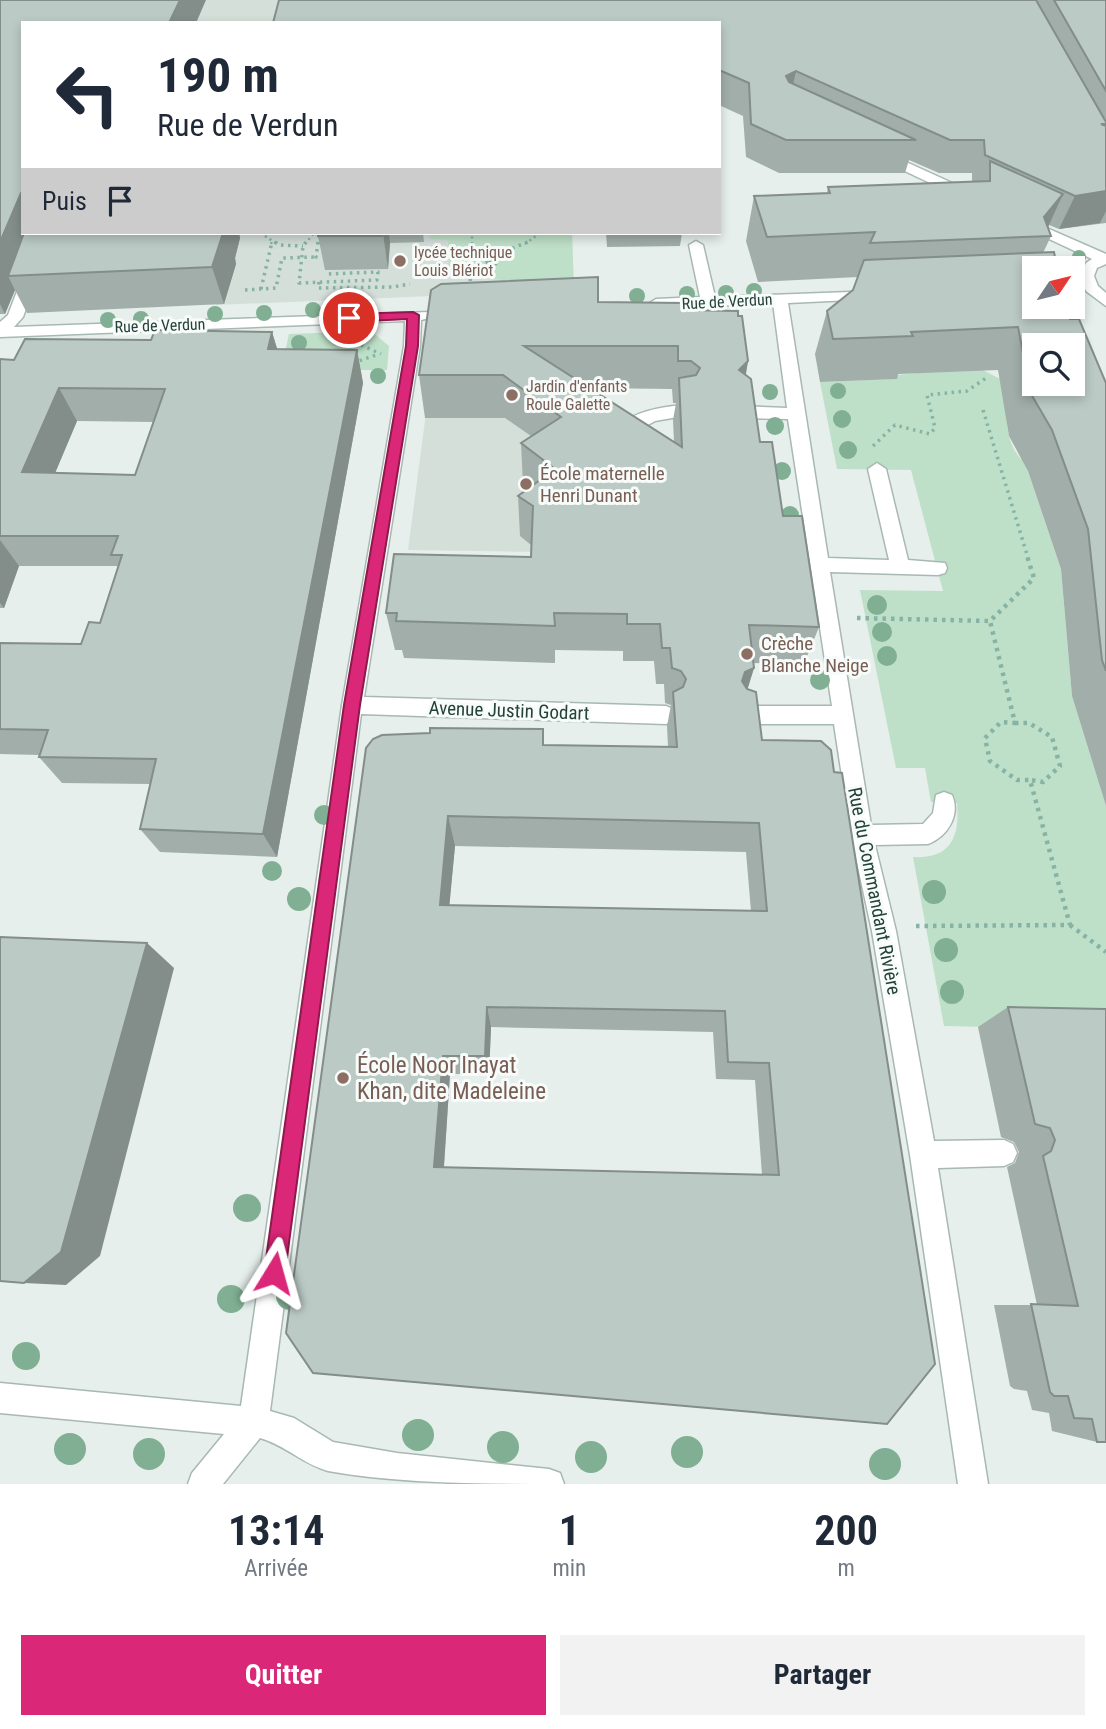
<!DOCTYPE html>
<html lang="fr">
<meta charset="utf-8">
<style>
:root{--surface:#fff;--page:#f2f2f3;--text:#1f2937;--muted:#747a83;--accent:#db2777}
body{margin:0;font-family:"Roboto Condensed",sans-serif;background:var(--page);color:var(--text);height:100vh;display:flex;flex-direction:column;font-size:26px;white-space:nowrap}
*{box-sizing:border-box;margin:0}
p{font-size:23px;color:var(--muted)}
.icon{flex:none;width:38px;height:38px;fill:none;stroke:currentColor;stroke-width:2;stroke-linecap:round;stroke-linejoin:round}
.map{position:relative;height:1484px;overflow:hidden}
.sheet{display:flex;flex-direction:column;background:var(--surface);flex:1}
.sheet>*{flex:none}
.banner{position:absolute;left:21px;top:21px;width:700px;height:214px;border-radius:0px;box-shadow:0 4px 10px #0003;background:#fff;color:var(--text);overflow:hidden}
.needle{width:46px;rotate:55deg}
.controls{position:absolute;left:1022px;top:256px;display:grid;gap:14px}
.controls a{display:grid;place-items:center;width:63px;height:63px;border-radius:0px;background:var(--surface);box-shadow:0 4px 10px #0003;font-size:35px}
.pin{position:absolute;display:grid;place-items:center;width:60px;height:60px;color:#fff;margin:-30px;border:4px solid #fff;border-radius:50%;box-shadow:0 2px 7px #0007}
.me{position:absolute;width:77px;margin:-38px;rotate:8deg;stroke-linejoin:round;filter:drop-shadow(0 0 5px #0008)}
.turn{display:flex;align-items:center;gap:24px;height:147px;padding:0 21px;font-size:32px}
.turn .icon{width:91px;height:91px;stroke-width:2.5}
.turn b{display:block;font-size:49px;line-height:60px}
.then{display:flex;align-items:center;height:66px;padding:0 21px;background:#0003;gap:14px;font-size:26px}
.eta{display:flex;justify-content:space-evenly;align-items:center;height:119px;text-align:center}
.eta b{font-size:42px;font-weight:700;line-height:49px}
.action{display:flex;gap:14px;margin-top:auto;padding:14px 21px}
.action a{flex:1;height:80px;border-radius:0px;background:var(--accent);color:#fff;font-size:28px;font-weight:700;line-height:80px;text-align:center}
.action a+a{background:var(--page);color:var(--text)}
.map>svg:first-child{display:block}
.built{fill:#d4dfda}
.green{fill:#bfe0c8}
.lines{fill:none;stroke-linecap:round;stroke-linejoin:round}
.minor-casing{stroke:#a8b8b2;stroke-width:3}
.path-far2{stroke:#86b3a5;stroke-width:2.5;stroke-dasharray:2 3.5;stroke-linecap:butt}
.path-far1{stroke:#86b3a5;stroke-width:3.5;stroke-dasharray:2.5 4.5;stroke-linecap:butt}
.path{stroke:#86b3a5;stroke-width:4.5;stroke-dasharray:3.5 5;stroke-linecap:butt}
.minor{fill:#fff;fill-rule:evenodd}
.tree{fill:#80af93}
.wall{fill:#a1aea9;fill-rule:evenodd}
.shaded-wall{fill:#838d89}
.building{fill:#bbcac4;stroke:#838d89;stroke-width:2;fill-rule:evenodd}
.route{fill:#db2777;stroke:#8e194d;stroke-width:2}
.education-dot{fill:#8d6e63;stroke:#f7fbf9;stroke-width:2.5}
.labels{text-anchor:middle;stroke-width:6;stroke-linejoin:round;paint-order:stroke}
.far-education-label{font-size:16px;fill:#785e54;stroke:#f7fbf9;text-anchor:start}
.far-street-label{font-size:16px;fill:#24423a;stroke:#f7fbf9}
.education-label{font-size:19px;fill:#785e54;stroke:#f7fbf9;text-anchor:start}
.street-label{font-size:19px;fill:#24423a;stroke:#f7fbf9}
.near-education-label{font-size:23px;fill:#785e54;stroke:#f7fbf9;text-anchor:start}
</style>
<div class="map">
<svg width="1106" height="1484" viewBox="0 0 1106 1484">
<rect width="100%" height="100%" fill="#e6efeb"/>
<g class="built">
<polygon points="174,0 594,0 596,23 163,23"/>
<polygon points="234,233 572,233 574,290 216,305"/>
<polygon points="593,359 596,434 534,552 408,550 431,375"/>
</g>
<g class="green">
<polygon points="428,233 572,233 574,290 495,279 449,277 448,240 430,239"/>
<polygon points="371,331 389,346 387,370 281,370 289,334"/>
<path d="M977,367l29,15c1,25 -4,63 19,80l36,107 11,127 34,110v224l-162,-4 -31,-169c38,2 47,-20 44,-54l-26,-1 -6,-34h-29l-36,-178 83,1 -32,-121 -74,-1 -17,-87 76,-3v-4z"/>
</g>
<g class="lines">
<g class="minor-casing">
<g id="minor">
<polygon points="882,151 972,192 974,195 967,199 962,198 877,158 877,152"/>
<polygon points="1024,218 1106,254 1106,264 1097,268 1094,276 1098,286 1106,293 1106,306 1086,291 1080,276 1086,263 1092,259 1019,225 1019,219"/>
<path d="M39,233h14l-30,84 -9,10 416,-15 3,3 -3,3 -9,2 -1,26 -56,351 302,9 7,3 3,6 -3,6 -7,3 -305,-10 -91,697 24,7 39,24 64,11 152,16 11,4 4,11c-77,0 -162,0 -236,-13 -25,-7 -43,-26 -68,-33l-37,46h-35l4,-11 32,-39 -224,-21v-30l241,23 101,-701 62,-359 1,-25 -405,16v-15l8,-7z"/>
<path d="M696,241l7,4 12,52 162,-6 3,3 -8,5 -84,4 40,255 61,2 -21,-91 9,-6 9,6 22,91 37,3 2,5 -2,5 -7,2 -108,-3 41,253 52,-1 10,-11 3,-18 8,-3 8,3c9,20 -5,42 -24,49l-53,1 21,86 38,210 70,-1 9,4 4,9 -4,9 -9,4 -66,2 50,316h-30l-48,-329 -38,-224 -21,-96 -17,-111h-90l-7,-3 -3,-6 3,-6 7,-3h88l-44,-287 -47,-1 -8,-6 8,-6 46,2 -14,-105 -117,6 -8,-5 8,-5 44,-2 -11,-52z"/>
<path d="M683,405l8,6 -2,4 -34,6 -36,20 -8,-6c14,-22 47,-28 72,-30z"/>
</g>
</g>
<g class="path-far2">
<polyline points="265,236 277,244"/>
<polyline points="271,244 272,241"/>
<polyline points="305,244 314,233"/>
<polyline points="318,244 320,233"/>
<polyline points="472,244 472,233"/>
<polyline points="525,244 540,233"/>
</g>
<g class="path-far1">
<polyline points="275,242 279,245 303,246"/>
<polyline points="306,242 303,246 299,283 377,280 378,272 327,274"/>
<polyline points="318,242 316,257 321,257"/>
<polyline points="471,256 508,250 528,242"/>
<polyline points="319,282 318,288 392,287 410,284"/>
<polyline points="470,288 472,242"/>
<polyline points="261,289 272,242"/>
<polyline points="245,290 276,288 282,258 316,257"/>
<polyline points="361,345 381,354"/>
<polyline points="353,363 379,354"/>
<polyline points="983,410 1028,558"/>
<polyline points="873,446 895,425 930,434 935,428 927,395 967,391 986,378"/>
</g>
<g class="path">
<polyline points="857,618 990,621 1034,578 1027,556"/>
<polyline points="1015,723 1029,723 1052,737 1060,766 1043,782 1030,780"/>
<polyline points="1070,925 1106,952"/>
<polyline points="916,926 1070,925 1030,780 1017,780 990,761 985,738 1001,722 1015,723 990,621"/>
</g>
<use href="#minor" class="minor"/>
</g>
<g class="tree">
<circle cx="1079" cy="257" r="7"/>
<circle cx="492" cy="260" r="7"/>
<circle cx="754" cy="291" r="8"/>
<circle cx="726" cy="293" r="8"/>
<circle cx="687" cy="294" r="8"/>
<circle cx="637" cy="296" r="8"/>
<circle cx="358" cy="307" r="8"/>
<circle cx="313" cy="310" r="8"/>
<circle cx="264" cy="313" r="8"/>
<circle cx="215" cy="314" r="8"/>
<circle cx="141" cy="319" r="8"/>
<circle cx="108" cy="320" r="8"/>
<circle cx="299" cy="343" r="8"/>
<circle cx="378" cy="376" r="8"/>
<circle cx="838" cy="391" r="8"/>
<circle cx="770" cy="392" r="8"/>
<circle cx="842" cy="419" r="9"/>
<circle cx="775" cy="426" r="9"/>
<circle cx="848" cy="450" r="9"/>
<circle cx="782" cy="471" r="9"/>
<circle cx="790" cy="515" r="9"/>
<circle cx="877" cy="605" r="10"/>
<circle cx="882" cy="632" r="10"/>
<circle cx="887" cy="656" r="10"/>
<circle cx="820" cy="680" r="10"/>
<circle cx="324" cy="815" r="10"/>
<circle cx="272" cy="871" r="10"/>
<circle cx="934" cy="892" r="12"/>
<circle cx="299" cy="899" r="12"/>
<circle cx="946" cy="950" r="12"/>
<circle cx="952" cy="992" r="12"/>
<circle cx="247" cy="1208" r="14"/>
<circle cx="290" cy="1296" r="14"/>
<circle cx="231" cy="1299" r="14"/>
<circle cx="26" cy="1356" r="14"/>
<circle cx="418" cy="1435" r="16"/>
<circle cx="503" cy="1447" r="16"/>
<circle cx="70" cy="1449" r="16"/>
<circle cx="687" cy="1452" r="16"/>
<circle cx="149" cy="1454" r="16"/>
<circle cx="591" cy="1457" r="16"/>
<circle cx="885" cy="1464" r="16"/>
</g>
<g class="wall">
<polygon points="0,0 23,23 23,233 239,233 240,238 235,258 236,264 224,304 27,313 15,290 5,314 0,314"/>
<polygon points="279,0 1106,0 1106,223 1059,229 1049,225 1048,228 1051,236 1043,253 1070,319 1106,383 1106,806 1072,696 1061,569 1028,471 1009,436 998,370 898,374 897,379 820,382 815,354 827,311 853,290 858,277 758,282 746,241 754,196 827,193 828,187 972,182 972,173 939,173 909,160 905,173 779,173 746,157 743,116 719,105 719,23"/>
<polygon points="318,233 423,233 424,242 390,243 388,269 325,270 318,236"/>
<polygon points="606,233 682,233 680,246 607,247"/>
<path d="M598,302l140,14 10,45 -2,14 14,67 59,185 -15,37 -51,-1 1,5 -7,21 15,51 72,32 101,592 -622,9 53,-625 177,-3 125,2 -1,-21 4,-21 -6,-2 -1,-19h-8l-2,-23h-31v-10l-68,-1v13l-151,-5 -2,-8h-7l-9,-37 145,-56v-12l-11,-9 -2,-40 10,-7 -5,-5 -2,-41 10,-7 -26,-18h-80l-6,-43zM591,388l81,1 1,14h3l-3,17 1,22zM455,846l291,6 5,59 -302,-6zM491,1027l222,5 3,47 39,1 7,95 -318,-7 6,-94h39z"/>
<path d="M272,332l5,17 80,1 6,33 -86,474 -117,-5 -20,-23 10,-45 -88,-1 -23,-26 1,-2 -40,-1v-111l81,1 19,-21 18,-57h-99l-15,42h-4v-249l14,1 137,-20zM77,421l77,1 -19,53 -80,-2z"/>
<polygon points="1008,1007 1106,1009 1097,1442 1052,1431 1049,1413 1032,1410 1027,1391 1014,1389 1010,1386 994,1305 1037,1305 1007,1167 1015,1163 1019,1152 1014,1142 1001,1137 978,1027"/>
</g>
<g class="shaded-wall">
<polygon points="180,0 206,0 196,23 169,23"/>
<polygon points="796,71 789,104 786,76"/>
<polygon points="1106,191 1106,211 1100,223 1059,229 1075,196"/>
<polygon points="21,193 23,196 23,233 38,233 8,276 15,290 5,314 0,304 0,242"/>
<polygon points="1063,194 1044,236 1044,217"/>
<polygon points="223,233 239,233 240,238 235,258 236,264 224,304 212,267"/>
<polygon points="383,233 389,233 390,243 388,269"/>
<polygon points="272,332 282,365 268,349"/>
<polygon points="357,350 363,383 277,857 263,834"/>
<polygon points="748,361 740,404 739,370"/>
<polygon points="59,388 77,421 42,504 22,472"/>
<polygon points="0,540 19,566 4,608 0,603"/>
<polygon points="754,668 743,704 735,708 745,672"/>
<polygon points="448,816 455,846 447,931 440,905"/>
<polygon points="147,943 174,968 100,1256 66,1285 24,1283"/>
<polygon points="487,1007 491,1027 489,1074 485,1056"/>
<polygon points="443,1056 450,1074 443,1178 434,1167"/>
</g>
<g class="building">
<polygon points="0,0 180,0 169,23 23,23 23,193 21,193 0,242"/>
<polygon points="279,0 1036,0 1106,122 1106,124 1101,124 1106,126 1106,191 1075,196 985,155 984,140 950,140 796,71 786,76 789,82 916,140 786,140 751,124 749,83 719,70 719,23 273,23"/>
<polygon points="1054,0 1106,0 1106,91"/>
<polygon points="990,161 1063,194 1044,217 1051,236 870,243 875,232 767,237 754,196 830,193 828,187 990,181"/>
<polygon points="24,233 223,233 212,267 8,276"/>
<polygon points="318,233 383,233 382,236 318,236"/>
<path d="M1054,252l3,16h-23v38h33l3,13h9l27,64v288l-4,-11 -14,-131 -36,-99 -21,-36 -13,-67 -107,5 2,4 -80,3 -6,-28 26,-21 11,-30zM1034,345h39v38h-39z"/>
<path d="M598,277v25l86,1v7l54,1v5h4l6,45 -9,9 12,9 9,63h12l11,74h19l17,111 -70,-2 5,43 -9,4 -3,9 5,8 9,3 6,48 59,1 10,9 3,22 8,1 93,591 -48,60 -574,-51 -27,-40 80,-585 7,-9 9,-4 48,-2v-5l113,1v16l134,2 -4,-55 10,-5 3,-8 -5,-8 -9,-3 -2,-20h-8l-2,-24h-33v-10l-73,-1 1,13 -159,-5 1,-8h-11l8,-59 137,3 2,-51 -15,-10 37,-27 -34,-26 40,-26 -58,-42h-84l12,-85 10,-6zM524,346h154v15h13l9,7 -4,7 -17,3 3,69zM448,816l311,7 8,88 -327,-6zM487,1007l238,4 3,51 41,1 10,112 -345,-8 9,-111h42z"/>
<path d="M155,330l117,2 -4,17 89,1 -94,484 -123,-5 16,-70 -117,-2 9,-27 -48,-1v-86l81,1 8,-22 11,1 22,-68h-11l7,-19h-118v-177l14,1 11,-21 126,1zM59,388l106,1 -30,86 -113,-3z"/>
<polygon points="0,937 147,943 61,1252 24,1283 0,1281"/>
<polygon points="1008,1007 1106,1009 1106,1442 1097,1442 1092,1419 1074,1418 1068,1396 1054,1396 1050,1392 1031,1304 1078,1306 1043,1156 1051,1151 1055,1140 1050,1128 1035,1124"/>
</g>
<polygon class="route" points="413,312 419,315 418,346 360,705 285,1273 282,1280 274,1284 267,1280 264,1273 344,705 406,346 407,319 349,322 343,318 349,314"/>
<g class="education-dot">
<circle cx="400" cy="261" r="7"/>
<circle cx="512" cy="395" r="7"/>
<circle cx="526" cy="484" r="7"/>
<circle cx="747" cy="654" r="7"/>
<circle cx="343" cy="1078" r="7"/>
</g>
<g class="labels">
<g class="far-education-label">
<text x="414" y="258">lycée technique<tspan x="414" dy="18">Louis Blériot</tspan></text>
<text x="526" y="392">Jardin d'enfants<tspan x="526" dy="18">Roule Galette</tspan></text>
</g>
<g class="far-street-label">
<text transform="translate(727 301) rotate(-3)" y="6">Rue de Verdun</text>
<text transform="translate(160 325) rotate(-2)" y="6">Rue de Verdun</text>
</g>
<g class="education-label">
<text x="540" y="480">École maternelle<tspan x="540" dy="22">Henri Dunant</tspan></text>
<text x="761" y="650">Crèche<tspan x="761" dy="22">Blanche Neige</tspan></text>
</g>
<g class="street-label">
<text transform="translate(509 710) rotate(2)" y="7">Avenue Justin Godart</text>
<text transform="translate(875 891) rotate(79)" y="7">Rue du Commandant Rivière</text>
</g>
<g class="near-education-label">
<text x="357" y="1073">École Noor Inayat<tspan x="357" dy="26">Khan, dite Madeleine</tspan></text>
</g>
</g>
</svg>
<div class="controls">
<a><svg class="needle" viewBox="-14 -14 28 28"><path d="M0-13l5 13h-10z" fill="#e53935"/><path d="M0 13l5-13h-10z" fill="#747a83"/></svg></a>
<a><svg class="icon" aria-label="search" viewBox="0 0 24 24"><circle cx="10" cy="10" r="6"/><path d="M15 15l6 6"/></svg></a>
</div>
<div class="pin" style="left:349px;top:318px;background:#d93025"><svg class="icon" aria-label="arrive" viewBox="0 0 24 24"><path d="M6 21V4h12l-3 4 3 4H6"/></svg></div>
<svg class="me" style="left:274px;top:1273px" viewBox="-20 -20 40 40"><path d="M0-17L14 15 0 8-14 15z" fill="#db2777" stroke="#fff" stroke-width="4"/></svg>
<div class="banner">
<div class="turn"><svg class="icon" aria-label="left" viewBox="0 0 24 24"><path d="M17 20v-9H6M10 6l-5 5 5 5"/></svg><div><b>190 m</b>Rue de Verdun</div></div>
<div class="then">Puis<svg class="icon" aria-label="arrive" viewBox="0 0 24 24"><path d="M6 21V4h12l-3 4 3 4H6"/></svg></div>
</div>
</div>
<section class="sheet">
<div class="eta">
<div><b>13:14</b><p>Arrivée</p></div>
<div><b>1</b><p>min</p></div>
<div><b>200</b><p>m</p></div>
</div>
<div class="action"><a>Quitter</a><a>Partager</a></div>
</section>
